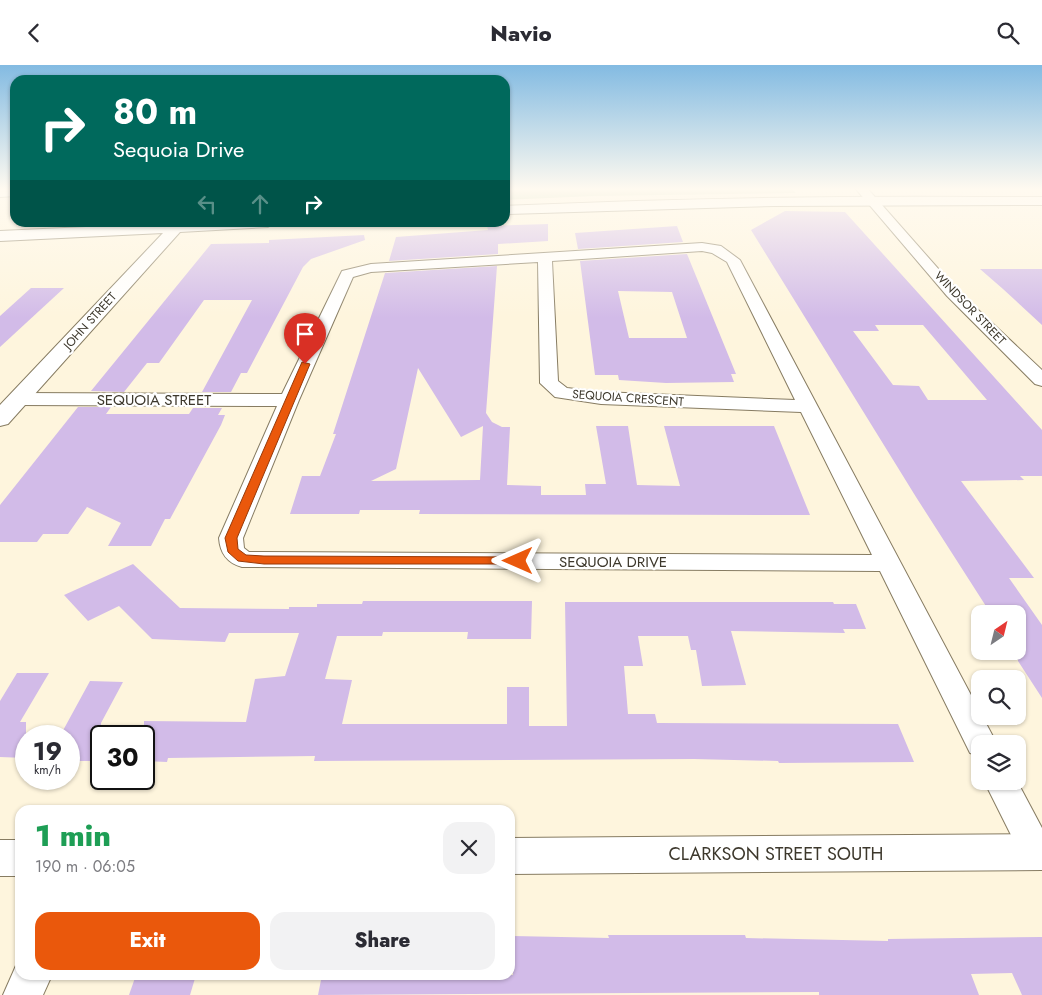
<!DOCTYPE html>
<meta charset="utf-8">
<style>
:root{--surface:#fff;--page:#f2f2f3;--text:#2b2b33;--muted:#7c7c81;--accent:#ea580c}
body{margin:0;font-family:Jost,sans-serif;background:var(--page);color:var(--text);height:100vh;display:flex;flex-direction:column;font-size:19px;white-space:nowrap}
*{box-sizing:border-box;margin:0}
p{font-size:16px;color:var(--muted)}
.icon{flex:none;width:28px;height:28px;fill:none;stroke:currentColor;stroke-width:2;stroke-linecap:round;stroke-linejoin:round}
.map{position:relative;flex:1;overflow:hidden}
.side{position:absolute;left:15px;top:740px;width:500px;height:175px;display:flex;flex-direction:column;background:var(--surface);border-radius:15px;box-shadow:0 1px 4px #0004}
.side>*{flex:none}
.hud{position:absolute;left:10px;top:10px;width:500px;height:152px;border-radius:15px;box-shadow:0 1px 4px #0004;background:#00695c;color:#fff;overflow:hidden}
.needle{width:32px;rotate:35deg}
.tools{position:absolute;left:971px;top:540px;display:grid;gap:10px}
.tools a{display:grid;place-items:center;width:55px;height:55px;border-radius:10px;background:var(--surface);box-shadow:0 1px 4px #0004;font-size:25px}
.speed{position:absolute;left:15px;top:660px;display:flex;gap:10px;font-size:25px;font-weight:700;text-align:center}
.speed>*{display:grid;place-content:center;width:65px;height:65px;border-radius:50%;background:var(--surface);box-shadow:0 1px 4px #0004;line-height:1}
.speed small{font-size:12px;font-weight:400}
.speed .limit{border:2px solid #111;border-radius:8px;background:#fff;color:#111}
.pin{position:absolute;display:grid;place-items:center;width:42px;height:42px;color:#fff;margin:-51px -21px;border-radius:50% 50% 50% 0;rotate:-45deg;box-shadow:0 0 5px #0007}
.pin .icon{rotate:45deg}
.me{position:absolute;width:55px;margin:-28px;rotate:270deg;stroke-linejoin:round;filter:drop-shadow(0 0 4px #0008)}
.turn{display:flex;align-items:center;gap:18px;height:105px;padding:0 20px;font-size:22px}
.turn .icon{width:65px;height:65px;stroke-width:2.5}
.turn b{display:block;font-size:35px;line-height:42px}
.lanes{display:flex;align-items:center;height:48px;padding:0 20px;background:#0003;justify-content:center;gap:25px;direction:ltr}
.lanes .off{opacity:.35}
.round{display:grid;place-items:center;flex:none;width:52px;height:52px;border-radius:15px;background:var(--page)}
.overview{display:flex;align-items:center;justify-content:space-between;height:85px;padding:0 20px}
h1{font-size:30px;font-weight:800;line-height:38px;color:#1e9e55}
.action{display:flex;gap:10px;margin-top:auto;padding:10px 20px}
.action a{flex:1;height:58px;border-radius:15px;background:var(--accent);color:#fff;font-size:20px;font-weight:800;line-height:58px;text-align:center}
.action a+a{background:var(--page);color:var(--text)}
header{display:flex;justify-content:space-between;align-items:center;height:65px;padding:0 20px;background:var(--surface);font-size:22px;font-weight:800}
.map>svg:first-child{display:block}
.green{fill:#b9cb9f}
.building{fill:#d2bbe8;fill-rule:evenodd}
.lines{fill:none;stroke-linecap:round;stroke-linejoin:round}
.street-casing{stroke:#877c62;stroke-width:2}
.secondary-casing{stroke:#877c62;stroke-width:2}
.street{fill:#fff;fill-rule:evenodd}
.secondary{fill:#fff;fill-rule:evenodd}
.route{fill:#ea580c;stroke:#983908}
.labels{text-anchor:middle;stroke-width:4.5;stroke-linejoin:round;paint-order:stroke}
.far-street-label{font-size:12px;fill:#3d382c;stroke:#fff}
.street-label{font-size:15px;fill:#3d382c;stroke:#fff}
.near-street-label{font-size:18px;fill:#3d382c;stroke:#fff}
</style>
<header><svg class="icon" aria-label="back" viewBox="0 0 24 24"><path d="M15 5l-7 7 7 7"/></svg>Navio<svg class="icon" aria-label="search" viewBox="0 0 24 24"><circle cx="10" cy="10" r="6"/><path d="M15 15l6 6"/></svg></header>
<div class="map">
<svg width="1042" height="930" viewBox="0 0 1042 930">
<rect width="100%" height="100%" fill="#fef5dd"/>
<polygon class="green" points="505,123 791,123 796,128 593,131 505,135"/>
<g class="building">
<path d="M785,146l60,1 197,218v46h-22l4,4 -63,1 73,97h-25l33,47v73l-24,-37v-47h-27l-75,-117 -165,-267zM875,260h48l64,75h-59l-9,-14 -26,-1 -40,-54h26z"/>
<polygon points="548,159 548,176 498,179 498,189 389,196 396,172 488,165 487,161"/>
<polygon points="677,161 683,177 578,184 575,168"/>
<polygon points="364,170 365,175 311,194 303,202 247,308 241,308 231,327 202,327 252,235 204,235 159,298 147,298 124,327 91,326 211,179 269,178 269,175"/>
<path d="M687,189l49,120h-5l3,8 -68,1 -47,-3 -1,-5h-23l-15,-114zM618,226l54,1 15,46h-58z"/>
<path d="M497,201l-11,147 6,9 10,5h8l-3,58 34,1v9h45l-1,-11h21l-10,-58h32l9,59 43,1 -16,-60h110l36,89 -391,-1 1,-4h-60l-1,4h-69l12,-38h18l16,-42h-3l52,-161zM418,303l43,69 22,-11 -3,54 -109,1 25,-12z"/>
<polygon points="980,204 1042,204 1042,260 1003,224"/>
<polygon points="31,223 64,223 0,282 0,251"/>
<polygon points="78,342 111,342 106,349 189,349 193,343 222,343 218,350 225,350 221,360 170,454 165,454 151,481 108,481 121,458 87,442 68,469 43,469 37,477 0,477 0,440"/>
<polygon points="133,499 180,543 289,544 289,542 317,542 317,539 362,539 363,536 532,536 531,574 467,574 468,567 383,567 382,571 337,571 325,614 352,615 342,659 507,659 507,622 529,622 529,661 567,661 565,537 833,537 834,539 856,539 866,564 843,564 845,568 731,566 746,620 702,621 696,585 691,585 688,571 638,571 643,601 624,601 628,649 655,649 657,658 898,659 914,697 779,698 778,696 694,694 314,696 315,691 168,693 167,697 144,696 144,656 246,657 255,614 285,611 299,568 229,568 225,577 152,574 119,541 88,556 64,530"/>
<polygon points="17,608 49,608 20,657 26,657 26,693 0,692 0,636"/>
<polygon points="90,616 123,617 101,658 101,696 69,696 69,671 60,671"/>
<polygon points="608,870 745,870 746,873 888,876 888,874 1042,872 1042,930 1022,930 1012,908 971,909 979,930 819,930 819,927 318,930 322,910 513,910 513,871 609,873"/>
<polygon points="136,910 196,910 190,930 129,930"/>
</g>
<g class="lines">
<g class="street-casing">
<g id="street">
<polygon points="15,123 15,131 0,132 0,124"/>
<polygon points="855,123 867,123 957,225 1042,305 1042,321 1035,319 947,231"/>
<path d="M702,178l19,3 19,14 257,484h-17v12l-10,-3 -90,-182 -638,-4c-15,-4 -22,-14 -23,-29l58,-132 -258,-1 -7,-2 -3,-4 3,-4 7,-2 263,1 60,-123 29,-7zM702,186l10,2 15,9 68,138 -194,-8 -34,-4 -9,-7 -6,-120zM538,197l2,121 15,14 46,7 200,8 71,143 -608,-3h-15l-5,-4 -1,-10 56,-138 54,-123 18,-5z"/>
<polygon points="984,716 1017,716 1042,763 1042,800 1037,802 1025,798"/>
<polygon points="18,896 20,896 20,910 52,910 43,930 3,930"/>
</g>
</g>
<g class="secondary-casing">
<g id="secondary">
<path d="M975,132h67v8l-268,1 -269,8v-8c157,-7 313,-10 470,-9z"/>
<polygon points="172,158 275,158 268,162 180,167 8,359 0,361 0,340 163,168 0,176 0,166"/>
<polygon points="1042,769 1042,805 510,809 510,773"/>
<rect x="0" y="775" width="20" height="36"/>
</g>
</g>
<use href="#street" class="street"/>
<use href="#secondary" class="secondary"/>
</g>
<linearGradient id="sky" x2="0" y2="1"><stop stop-color="#83bbe2"/><stop offset="0.49" stop-color="#fffaf0"/><stop offset="1" stop-color="#fffaf0" stop-opacity="0"/></linearGradient>
<rect width="1042" height="253" fill="url(#sky)"/>
<polygon class="route" points="302,297 310,299 237,473 238,484 246,490 264,491 518,492 523,496 522,499 264,499 238,496 228,487 225,473"/>
<g class="labels">
<g class="far-street-label">
<text transform="translate(970 243) rotate(46)" y="4">WINDSOR STREET</text>
<text transform="translate(90 256) rotate(-48)" y="4">JOHN STREET</text>
<text transform="translate(628 333) rotate(4)" y="4">SEQUOIA CRESCENT</text>
</g>
<g class="street-label">
<text x="154" y="340">SEQUOIA STREET</text>
<text x="613" y="502">SEQUOIA DRIVE</text>
</g>
<g class="near-street-label">
<text x="776" y="795">CLARKSON STREET SOUTH</text>
</g>
</g>
</svg>
<div class="tools">
<a><svg class="needle" viewBox="-14 -14 28 28"><path d="M0-13l5 13h-10z" fill="#e53935"/><path d="M0 13l5-13h-10z" fill="#7c7c81"/></svg></a>
<a><svg class="icon" aria-label="search" viewBox="0 0 24 24"><circle cx="10" cy="10" r="6"/><path d="M15 15l6 6"/></svg></a>
<a><svg class="icon" aria-label="layers" viewBox="0 0 24 24"><path d="M12 4l9 5-9 5-9-5zM3 14l9 5 9-5"/></svg></a>
</div>
<div class="speed"><div>19<small>km/h</small></div><div class="limit">30</div></div>
<div class="pin" style="left:305px;top:299px;background:#d93025"><svg class="icon" aria-label="arrive" viewBox="0 0 24 24"><path d="M6 21V4h12l-3 4 3 4H6"/></svg></div>
<svg class="me" style="left:518px;top:496px" viewBox="-20 -20 40 40"><path d="M0-17L14 15 0 8-14 15z" fill="#ea580c" stroke="#fff" stroke-width="4"/></svg>
<div class="hud">
<div class="turn"><svg class="icon" aria-label="right" viewBox="0 0 24 24"><path d="M7 20v-9h11M14 6l5 5-5 5"/></svg><div><b>80 m</b>Sequoia Drive</div></div>
<div class="lanes"><svg class="icon off" aria-label="left" viewBox="0 0 24 24"><path d="M17 20v-9H6M10 6l-5 5 5 5"/></svg><svg class="icon off" aria-label="ahead" viewBox="0 0 24 24"><path d="M12 20V5M6 11l6-6 6 6"/></svg><svg class="icon" aria-label="right" viewBox="0 0 24 24"><path d="M7 20v-9h11M14 6l5 5-5 5"/></svg></div>
</div>
<section class="side">
<div class="overview"><div><h1>1 min</h1><p>190 m · 06:05</p></div><a class="round"><svg class="icon" aria-label="close" viewBox="0 0 24 24"><path d="M6 6l12 12M18 6L6 18"/></svg></a></div>
<div class="action"><a>Exit</a><a>Share</a></div>
</section>
</div>
